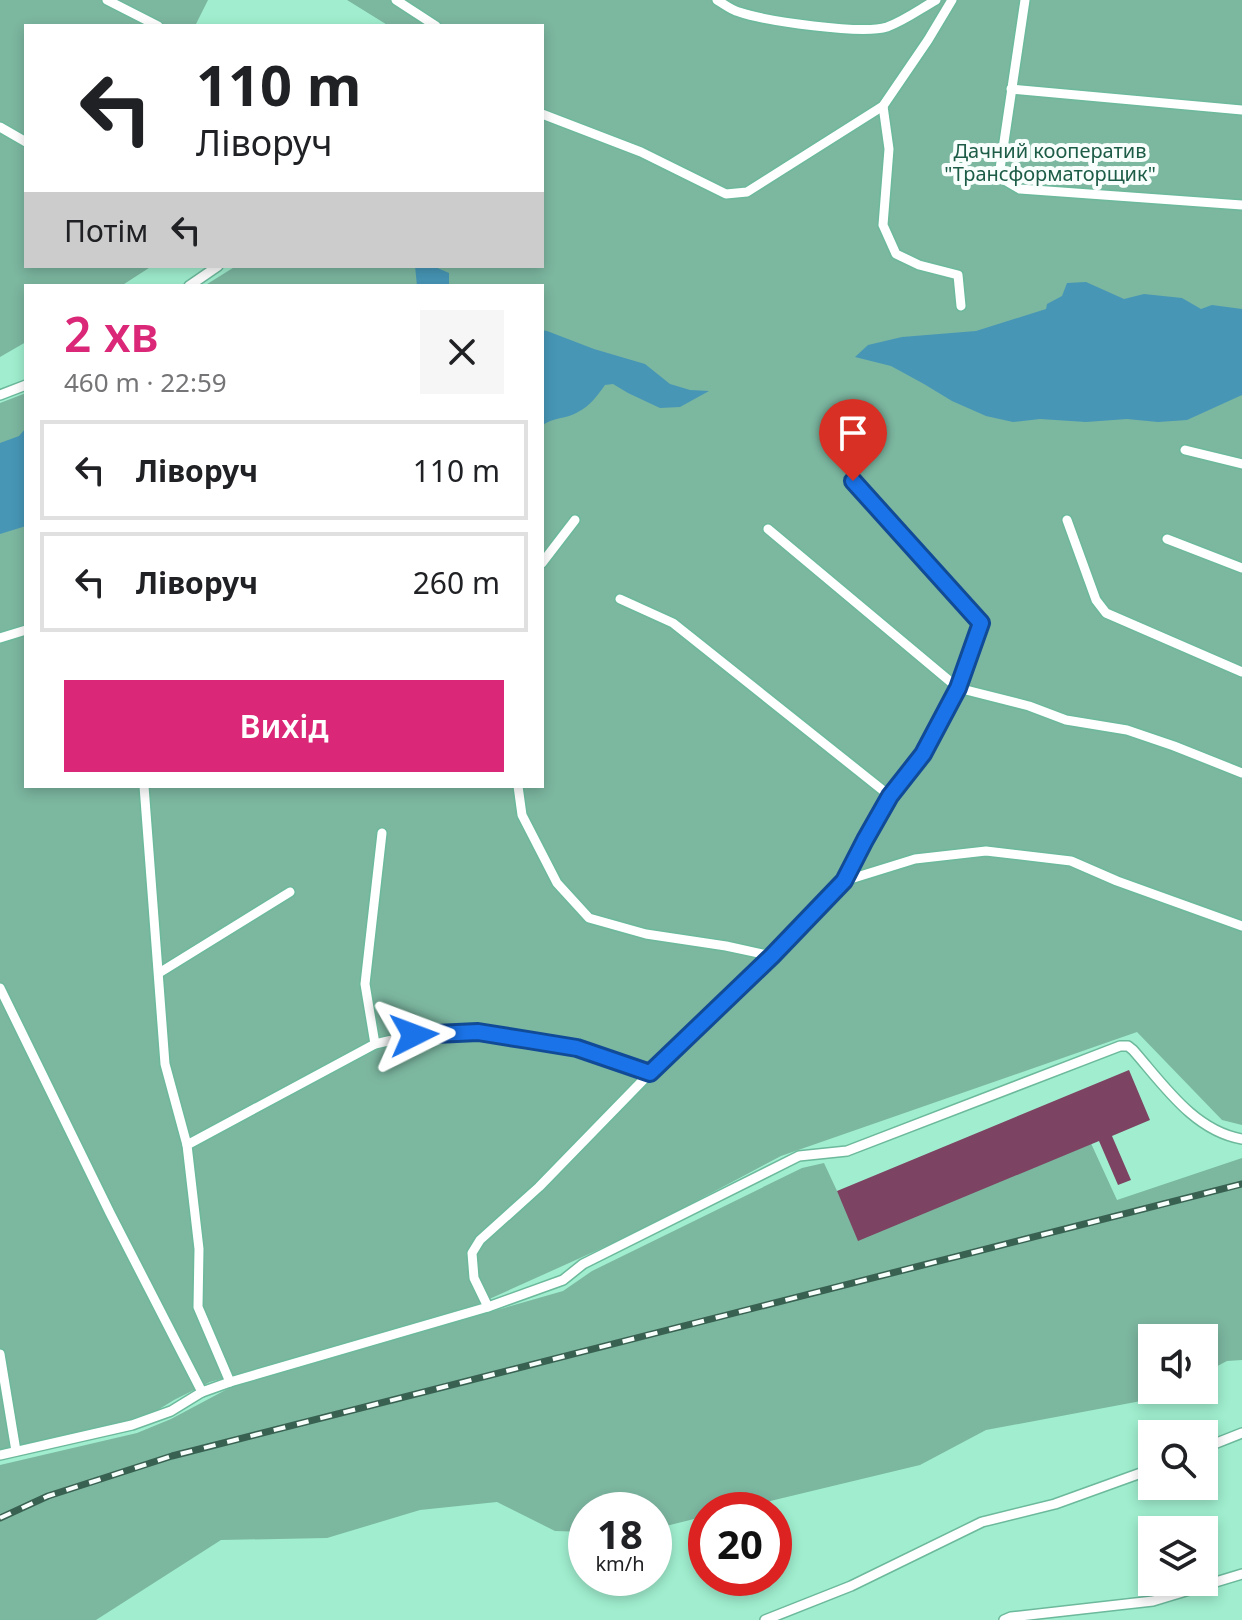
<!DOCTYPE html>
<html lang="uk">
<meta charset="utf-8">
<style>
:root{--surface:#fff;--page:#f6f6f6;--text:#202124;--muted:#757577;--line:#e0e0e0;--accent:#db2777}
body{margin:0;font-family:"Noto Sans",sans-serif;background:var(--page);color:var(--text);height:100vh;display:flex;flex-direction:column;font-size:30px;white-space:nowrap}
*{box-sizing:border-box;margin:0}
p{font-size:26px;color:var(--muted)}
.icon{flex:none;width:44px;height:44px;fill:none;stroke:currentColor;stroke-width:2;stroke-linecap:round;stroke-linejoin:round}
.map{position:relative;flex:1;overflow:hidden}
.details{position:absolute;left:24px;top:284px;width:520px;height:504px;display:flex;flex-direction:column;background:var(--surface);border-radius:0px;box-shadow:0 4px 12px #0003}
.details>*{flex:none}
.hud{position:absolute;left:24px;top:24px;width:520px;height:244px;border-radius:0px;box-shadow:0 4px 12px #0003;background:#fff;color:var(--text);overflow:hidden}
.fabs{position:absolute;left:1138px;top:1324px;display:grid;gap:16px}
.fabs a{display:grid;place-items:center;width:80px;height:80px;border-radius:0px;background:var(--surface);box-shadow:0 4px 12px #0003;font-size:40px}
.speed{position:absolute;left:568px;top:1492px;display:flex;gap:16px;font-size:40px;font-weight:700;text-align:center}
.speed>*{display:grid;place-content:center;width:104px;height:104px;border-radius:50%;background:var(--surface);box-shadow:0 4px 12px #0003;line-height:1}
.speed small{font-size:20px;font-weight:400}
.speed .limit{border:12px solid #d22;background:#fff;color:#111}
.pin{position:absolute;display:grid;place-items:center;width:68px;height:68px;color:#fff;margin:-82px -34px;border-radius:50% 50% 50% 0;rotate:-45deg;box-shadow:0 0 8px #0007}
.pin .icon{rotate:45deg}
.me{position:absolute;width:88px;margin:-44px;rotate:87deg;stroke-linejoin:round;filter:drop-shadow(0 0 6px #0008)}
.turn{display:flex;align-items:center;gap:28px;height:168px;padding:0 40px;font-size:36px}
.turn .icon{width:104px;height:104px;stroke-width:2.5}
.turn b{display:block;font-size:56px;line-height:68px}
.then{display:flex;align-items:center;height:76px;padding:0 40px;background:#0003;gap:16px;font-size:30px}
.round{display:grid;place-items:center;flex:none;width:84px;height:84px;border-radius:0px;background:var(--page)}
.summary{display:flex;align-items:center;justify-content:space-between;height:136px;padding:0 40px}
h1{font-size:48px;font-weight:600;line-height:60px;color:var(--accent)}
.action{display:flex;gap:16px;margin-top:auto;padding:16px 40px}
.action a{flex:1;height:92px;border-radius:0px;background:var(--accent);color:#fff;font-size:32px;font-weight:600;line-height:92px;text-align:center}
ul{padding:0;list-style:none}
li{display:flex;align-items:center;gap:24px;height:100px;margin:0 16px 12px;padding:0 24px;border:4px solid var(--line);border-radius:0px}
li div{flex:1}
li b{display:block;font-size:30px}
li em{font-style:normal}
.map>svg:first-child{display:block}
.green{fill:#7cb7a0}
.water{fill:#4796b6}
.building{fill:#7d4362}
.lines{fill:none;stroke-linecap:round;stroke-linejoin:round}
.lane-casing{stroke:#6cb99c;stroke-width:12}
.lane{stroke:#fff;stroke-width:9}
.rail-casing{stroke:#386151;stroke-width:7}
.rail{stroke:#f7fefb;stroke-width:4;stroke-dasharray:12;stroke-linecap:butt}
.route-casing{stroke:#114b97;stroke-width:20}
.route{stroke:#1a73e8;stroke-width:14}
.labels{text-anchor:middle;stroke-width:8;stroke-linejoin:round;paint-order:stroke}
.park-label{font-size:20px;fill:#1d5c47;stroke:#f7fefb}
</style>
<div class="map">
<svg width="1242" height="1620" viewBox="0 0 1242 1620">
<rect width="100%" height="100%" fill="#a0eecf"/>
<g class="green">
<polygon points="0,0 208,0 195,26 26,26 26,266 152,266 121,286 26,286 26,342 0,357"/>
<polygon points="347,0 1242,0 1242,1125 1222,1120 1137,1032 781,1156 640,1231 445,1319 210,1382 174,1400 135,1424 0,1456 0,403 26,393 26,786 542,786 542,286 204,286 236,266 542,266 542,26 389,26"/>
<polygon points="1089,1139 1117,1200 1242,1158 1242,1360 1227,1361 1204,1373 1204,1338 1152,1338 1152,1390 1172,1390 1157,1398 986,1430 920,1465 733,1510 706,1510 706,1516 654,1529 654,1510 586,1510 586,1532 555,1531 497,1502 420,1510 327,1538 221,1540 96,1620 0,1620 0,1465 137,1433 171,1419 233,1386 563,1291 592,1271 802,1168 824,1163 858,1236"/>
</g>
<g class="water">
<polygon points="415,266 433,266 449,273 449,286 417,286"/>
<polygon points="1086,282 1124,299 1144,294 1182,298 1201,309 1212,305 1242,309 1242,395 1187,420 1158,422 1127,419 1086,422 1040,419 1013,422 986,416 952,401 924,384 891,366 855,357 868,345 902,337 976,331 1046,309 1047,304 1062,296 1067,283"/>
<path d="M542,330l5,1 47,18 51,15 25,20 20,6 19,1 -29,16 -20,1 -32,-15 -15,-9 -8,1c-7,10 -15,21 -27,27 -11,7 -26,5 -36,14z"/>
<polygon points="26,428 26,526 0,534 0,443 19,436"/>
</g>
<polygon class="building" points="1129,1070 1150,1120 1112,1136 1131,1180 1118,1185 1099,1141 858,1241 837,1191"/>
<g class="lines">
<g class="lane-casing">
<g id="lane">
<polyline points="107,0 158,26"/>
<polyline points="396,0 436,26"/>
<path d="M717,0c7,4 14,10 22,12 26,9 123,23 148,15 17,-6 33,-18 49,-27"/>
<polyline points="1025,0 1000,169 1003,179 1020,189 1242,205"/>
<polyline points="1011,89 1242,110"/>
<polyline points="883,106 889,149 883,225 896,254 919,265 958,275 961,306"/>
<polyline points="542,114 641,152 726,194 747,192 883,106 928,40 952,0"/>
<polyline points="0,127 26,142"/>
<polyline points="189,286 218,266"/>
<polyline points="0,395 26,385"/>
<polyline points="1185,450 1242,464"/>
<polyline points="1067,520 1096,600 1106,613 1242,672"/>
<polyline points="768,529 958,688 1029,706 1066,720 1127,730 1174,746 1242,773"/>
<polyline points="1167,539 1242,568"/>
<polyline points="542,563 575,520"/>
<polyline points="620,599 673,623 890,796"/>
<polyline points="0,638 26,630"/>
<polyline points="144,786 165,1064 187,1145"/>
<polyline points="518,786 522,815 557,883 589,918 646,934 726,946 772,956"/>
<polyline points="844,881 865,840 890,796 923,754 958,688 981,623 853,481"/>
<polyline points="159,973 290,892"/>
<polyline points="0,988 110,1213 202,1392"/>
<polyline points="375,1044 365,984 382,833"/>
<polyline points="488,1307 474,1278 472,1253 480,1240 539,1187 650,1073 772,956 844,881 915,859 986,851 1071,861 1117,881 1242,926"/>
<polyline points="0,1354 16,1451"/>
<polyline points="230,1382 198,1307 199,1249 187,1145 375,1044 414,1035 478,1032 577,1048 650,1073"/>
<polyline points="1204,1448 1242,1433"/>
<path d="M0,1455l132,-30 39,-14 31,-19 28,-10 258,-75 75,-27 20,-16 216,-108 48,-5 273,-105h8l5,4c30,34 61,81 109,89"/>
<polyline points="765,1620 851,1586 982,1522 1055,1504 1152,1469"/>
<polyline points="1004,1620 1011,1617 1153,1601 1242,1574"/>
</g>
</g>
<use href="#lane" class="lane"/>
<g class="rail-casing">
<polyline id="rail" points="0,1518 48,1496 172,1456 1242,1184"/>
</g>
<use href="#rail" class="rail"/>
</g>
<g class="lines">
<g class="route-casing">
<polyline id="route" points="414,1035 478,1032 528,1040 577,1048 650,1073 772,956 844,881 865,840 890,796 923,754 958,688 981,623 853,481"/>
</g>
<use href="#route" class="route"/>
</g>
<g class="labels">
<g class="park-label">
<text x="1050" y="158">Дачний кооператив<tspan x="1050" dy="23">"Трансформаторщик"</tspan></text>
</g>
</g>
</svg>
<div class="fabs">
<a><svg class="icon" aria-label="sound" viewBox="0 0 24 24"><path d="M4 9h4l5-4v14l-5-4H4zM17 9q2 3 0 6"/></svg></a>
<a><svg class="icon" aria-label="search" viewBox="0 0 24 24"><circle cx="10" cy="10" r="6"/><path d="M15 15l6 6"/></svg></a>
<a><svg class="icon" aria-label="layers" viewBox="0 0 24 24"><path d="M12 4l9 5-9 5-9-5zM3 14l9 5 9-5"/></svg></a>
</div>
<div class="speed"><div>18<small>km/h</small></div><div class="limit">20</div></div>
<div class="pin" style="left:853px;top:481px;background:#d93025"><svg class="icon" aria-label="arrive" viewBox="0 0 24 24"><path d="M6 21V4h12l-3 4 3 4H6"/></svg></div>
<svg class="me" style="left:414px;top:1035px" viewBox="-20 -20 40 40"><path d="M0-17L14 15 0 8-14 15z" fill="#1a73e8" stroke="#fff" stroke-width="4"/></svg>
<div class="hud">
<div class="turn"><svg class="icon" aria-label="left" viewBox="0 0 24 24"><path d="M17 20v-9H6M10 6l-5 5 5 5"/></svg><div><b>110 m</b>Ліворуч</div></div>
<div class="then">Потім<svg class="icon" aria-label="left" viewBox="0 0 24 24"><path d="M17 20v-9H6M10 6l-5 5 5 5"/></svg></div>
</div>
<section class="details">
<div class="summary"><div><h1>2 хв</h1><p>460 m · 22:59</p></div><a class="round"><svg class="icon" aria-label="close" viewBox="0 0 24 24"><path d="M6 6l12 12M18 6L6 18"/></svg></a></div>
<ul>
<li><svg class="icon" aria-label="left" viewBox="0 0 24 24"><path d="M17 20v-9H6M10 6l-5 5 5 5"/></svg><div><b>Ліворуч</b></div><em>110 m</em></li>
<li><svg class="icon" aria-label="left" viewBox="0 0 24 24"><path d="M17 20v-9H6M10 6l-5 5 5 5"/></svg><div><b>Ліворуч</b></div><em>260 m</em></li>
</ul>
<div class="action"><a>Вихід</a></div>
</section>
</div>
